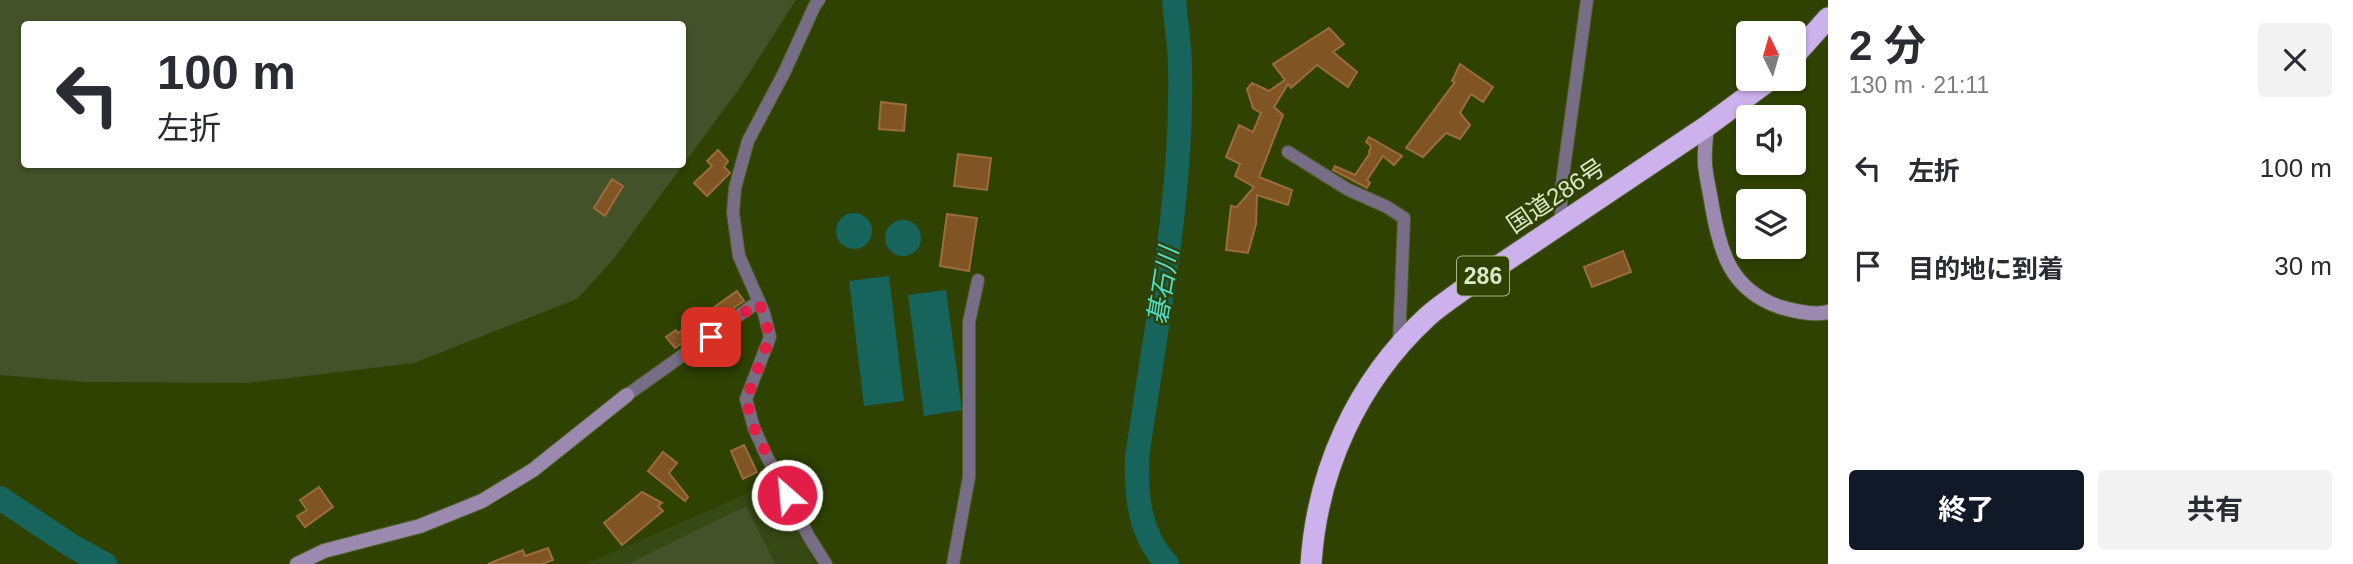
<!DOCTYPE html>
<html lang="ja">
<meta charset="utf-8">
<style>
:root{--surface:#fff;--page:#f2f2f3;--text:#2b2b33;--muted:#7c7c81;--accent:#111827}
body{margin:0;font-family:Arial,"Noto Sans JP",sans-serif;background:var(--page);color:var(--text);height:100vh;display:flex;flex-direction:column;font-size:26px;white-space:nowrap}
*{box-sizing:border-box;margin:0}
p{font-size:23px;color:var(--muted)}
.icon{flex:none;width:38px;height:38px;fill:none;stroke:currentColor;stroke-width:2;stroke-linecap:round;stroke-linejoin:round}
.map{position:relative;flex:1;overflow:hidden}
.panel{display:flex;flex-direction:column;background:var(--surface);width:525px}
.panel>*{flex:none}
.top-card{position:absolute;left:21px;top:21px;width:665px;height:147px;border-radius:7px;box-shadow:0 2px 5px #0004;background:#fff;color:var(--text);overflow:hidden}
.needle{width:46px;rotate:355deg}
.buttons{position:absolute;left:1736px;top:21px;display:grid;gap:14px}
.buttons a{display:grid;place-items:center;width:70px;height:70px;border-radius:7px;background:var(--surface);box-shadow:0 2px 5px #0004;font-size:35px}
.pin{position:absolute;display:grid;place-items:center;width:60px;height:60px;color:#fff;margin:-30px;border-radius:14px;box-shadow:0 4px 10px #0006}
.me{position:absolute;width:77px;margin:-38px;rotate:333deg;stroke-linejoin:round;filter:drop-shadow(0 0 5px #0008)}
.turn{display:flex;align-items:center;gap:24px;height:147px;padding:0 21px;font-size:32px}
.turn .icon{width:91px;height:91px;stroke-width:2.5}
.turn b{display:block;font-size:49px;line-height:60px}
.round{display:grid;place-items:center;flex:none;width:74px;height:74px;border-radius:7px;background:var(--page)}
.summary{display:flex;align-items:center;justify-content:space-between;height:119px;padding:0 21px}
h1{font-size:42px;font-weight:700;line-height:52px}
.primary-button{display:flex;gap:14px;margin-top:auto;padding:14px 21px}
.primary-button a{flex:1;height:80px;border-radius:7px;background:var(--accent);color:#fff;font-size:28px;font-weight:700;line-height:80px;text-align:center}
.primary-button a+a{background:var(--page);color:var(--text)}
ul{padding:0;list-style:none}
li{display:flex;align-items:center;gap:21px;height:98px;padding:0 21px}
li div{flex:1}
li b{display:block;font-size:26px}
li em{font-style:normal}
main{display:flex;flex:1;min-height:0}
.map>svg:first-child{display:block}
.built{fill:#364814}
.green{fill:#435229;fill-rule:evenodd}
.water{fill:#17645d}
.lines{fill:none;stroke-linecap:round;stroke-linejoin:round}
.river{stroke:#17645d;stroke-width:24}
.building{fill:#815523;stroke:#9b6d3c;stroke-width:2}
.street-casing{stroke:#4e6025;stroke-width:14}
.secondary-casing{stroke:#4e6025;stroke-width:16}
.highway-casing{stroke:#4e6025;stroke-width:23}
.street{stroke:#786d86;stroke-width:12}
.secondary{stroke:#9b89af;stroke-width:14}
.highway{stroke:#cdb1ed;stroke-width:21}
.route{stroke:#e11d48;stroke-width:12;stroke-dasharray:0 21.6}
.labels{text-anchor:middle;stroke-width:5;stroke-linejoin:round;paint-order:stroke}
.shield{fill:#2f4201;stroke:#a7b68c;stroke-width:2}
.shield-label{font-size:23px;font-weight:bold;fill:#dae7c8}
.street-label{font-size:24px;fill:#dae7c8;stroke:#2f4201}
.water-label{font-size:26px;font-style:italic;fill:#4edacc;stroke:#2f4201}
</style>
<main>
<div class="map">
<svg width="1828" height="564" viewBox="0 0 1828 564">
<rect width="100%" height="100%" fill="#2f4201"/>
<polygon class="built" points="771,483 816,564 586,564"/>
<g class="green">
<path d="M0,0h796l-57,89 -127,172 -35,38 -163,64 -167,20 -161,-1 -86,-7zM24,24h658v140h-658z"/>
<polygon points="746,506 775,564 628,564"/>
</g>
<g class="water">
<circle cx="854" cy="231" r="18"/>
<circle cx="903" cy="238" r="18"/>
<polygon points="889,276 904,401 864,406 849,281"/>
<polygon points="946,290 962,410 924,416 908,295"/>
</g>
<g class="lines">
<g class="river">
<polyline points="0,498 72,546 105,564"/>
<path d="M1167,564c-28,-30 -31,-67 -30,-106 18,-129 46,-258 43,-389 0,-23 -4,-46 -6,-69"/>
</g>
</g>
<g class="building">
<polygon points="1329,28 1344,44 1333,52 1357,72 1348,87 1317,65 1291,88 1288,84 1274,107 1283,115 1259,177 1292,190 1288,205 1257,195 1256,224 1248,253 1226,250 1231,206 1237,207 1254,187 1235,176 1240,164 1226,157 1239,125 1253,132 1261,113 1253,108 1247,89 1252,83 1269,91 1285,80 1273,64"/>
<polygon points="1460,64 1493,87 1483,102 1471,94 1460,113 1470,125 1460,139 1446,133 1423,157 1406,148 1455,82 1452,81"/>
<polygon points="881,102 906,105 904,131 879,129"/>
<polygon points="1369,137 1402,156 1394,165 1383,156 1367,180 1370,183 1367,188 1333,170 1335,166 1355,175 1370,153 1369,152 1371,146 1366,142"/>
<polygon points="718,150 728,161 724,167 730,173 707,196 694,183 712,166 707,161"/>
<polygon points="958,154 991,158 987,190 954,186"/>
<polygon points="612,179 623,186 605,216 594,208"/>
<polygon points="947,214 977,218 969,271 940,266"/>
<polygon points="1623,251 1631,272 1592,287 1584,267"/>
<polygon points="737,291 744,301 675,348 666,337 676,330 678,333"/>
<polygon points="744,445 757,472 743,479 731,451"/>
<polygon points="663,452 677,463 669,473 688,497 685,501 648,471"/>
<polygon points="319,487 333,507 305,527 297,516 307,510 300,500"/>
<polygon points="642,492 662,503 658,506 663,511 622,545 604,523"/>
<polygon points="548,548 553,560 542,564 488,564 523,550 525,556"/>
</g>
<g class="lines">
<g class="street-casing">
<g id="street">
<polyline points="819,0 815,5 784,73 748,141 735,188 733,213 739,256 764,313 770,337 746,399 754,428 765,453 809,537 826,564"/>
<polyline points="1288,152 1347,189 1387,207 1404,218 1399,344"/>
<polyline points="1561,225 1561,190 1587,0"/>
<polyline points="627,395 759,301"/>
<polyline points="953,564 969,477 969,322 978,280"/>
</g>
</g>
<g class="secondary-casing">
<g id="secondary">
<path d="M1707,126c-1,12 -3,25 -2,38 1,14 5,28 7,42 8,47 19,84 68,101 14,4 34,9 48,5"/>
<polyline points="297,564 324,551 420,526 482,501 533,470 627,395"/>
</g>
</g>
<g class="highway-casing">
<g id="highway">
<polyline points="1794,56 1828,18"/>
<path d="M1311,564c6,-94 46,-182 116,-247 10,-9 22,-17 34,-26l246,-165 64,-47"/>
</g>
</g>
<use href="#street" class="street"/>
<use href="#secondary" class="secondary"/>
<use href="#highway" class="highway"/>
</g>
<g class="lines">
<polyline class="route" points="711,337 759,302 770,337 746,400 754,428 787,495"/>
</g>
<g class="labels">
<rect class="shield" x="1457" y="256.5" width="52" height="39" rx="5"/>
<g class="shield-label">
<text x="1483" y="284">286</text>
</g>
<g class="street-label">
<text transform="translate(1556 196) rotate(-34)" y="8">国道286号</text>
</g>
<g class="water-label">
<text transform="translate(1163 286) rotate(-81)" y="9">碁石川</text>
</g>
</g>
</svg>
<div class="buttons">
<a><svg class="needle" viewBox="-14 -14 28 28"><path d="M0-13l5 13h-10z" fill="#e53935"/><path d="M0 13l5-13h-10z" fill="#7c7c81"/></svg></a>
<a><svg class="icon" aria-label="sound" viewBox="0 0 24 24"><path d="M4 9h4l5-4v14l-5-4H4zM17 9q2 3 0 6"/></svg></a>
<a><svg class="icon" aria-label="layers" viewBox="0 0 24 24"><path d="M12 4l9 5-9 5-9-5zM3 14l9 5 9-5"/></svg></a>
</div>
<div class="pin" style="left:711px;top:337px;background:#d93025"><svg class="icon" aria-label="arrive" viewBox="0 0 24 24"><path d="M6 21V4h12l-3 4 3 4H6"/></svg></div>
<svg class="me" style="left:787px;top:495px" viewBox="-20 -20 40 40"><circle r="17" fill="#e11d48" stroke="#fff" stroke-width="3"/><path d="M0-11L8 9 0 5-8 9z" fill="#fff"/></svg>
<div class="top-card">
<div class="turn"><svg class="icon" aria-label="left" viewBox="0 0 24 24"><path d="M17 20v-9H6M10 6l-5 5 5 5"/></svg><div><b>100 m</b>左折</div></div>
</div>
</div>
<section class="panel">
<div class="summary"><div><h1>2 分</h1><p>130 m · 21:11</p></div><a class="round"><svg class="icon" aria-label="close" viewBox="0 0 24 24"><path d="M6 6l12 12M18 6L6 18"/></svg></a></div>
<ul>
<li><svg class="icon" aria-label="left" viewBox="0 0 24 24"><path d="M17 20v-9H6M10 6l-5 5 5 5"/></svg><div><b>左折</b></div><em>100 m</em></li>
<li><svg class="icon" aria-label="arrive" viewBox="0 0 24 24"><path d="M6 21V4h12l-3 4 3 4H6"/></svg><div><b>目的地に到着</b></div><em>30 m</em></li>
</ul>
<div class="primary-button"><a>終了</a><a>共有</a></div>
</section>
</main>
